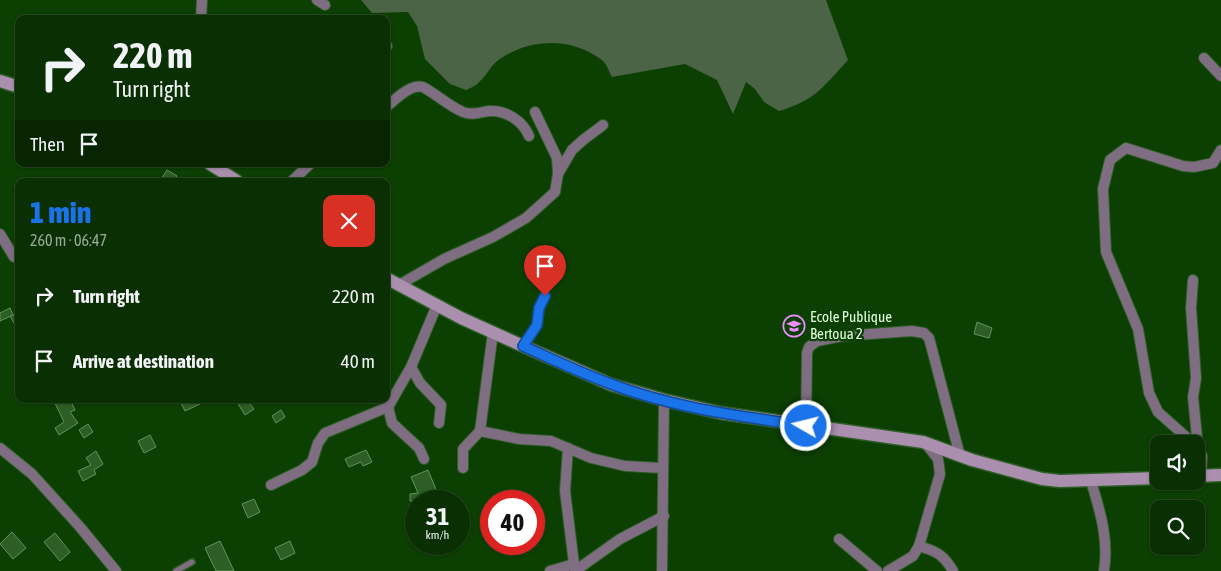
<!DOCTYPE html>
<meta charset="utf-8">
<style>
:root{--surface:#092f02;--page:#12370c;--text:#f1f3f6;--muted:#99a999;--line:#294a24;--accent:#1a73e8}
body{margin:0;font-family:"Asap Condensed",sans-serif;background:var(--page);color:var(--text);height:100vh;display:flex;flex-direction:column;font-size:19px;white-space:nowrap}
*{box-sizing:border-box;margin:0}
p{font-size:16px;color:var(--muted)}
.icon{flex:none;width:28px;height:28px;fill:none;stroke:currentColor;stroke-width:2;stroke-linecap:round;stroke-linejoin:round}
.map{position:relative;flex:1;overflow:hidden}
.details{position:absolute;left:15px;top:178px;width:375px;height:225px;display:flex;flex-direction:column;background:var(--surface);border-radius:10px;box-shadow:0 1px 4px #0004,0 0 0 1px var(--line)}
.details>*{flex:none}
.top-card{position:absolute;left:15px;top:15px;width:375px;height:152px;border-radius:10px;box-shadow:0 1px 4px #0004,0 0 0 1px var(--line);background:#092f02;color:var(--text);overflow:hidden}
.fabs{position:absolute;left:1150px;top:435px;display:grid;gap:10px}
.fabs a{display:grid;place-items:center;width:55px;height:55px;border-radius:10px;background:var(--surface);box-shadow:0 1px 4px #0004,0 0 0 1px var(--line);font-size:25px}
.speed{position:absolute;left:405px;top:490px;display:flex;gap:10px;font-size:25px;font-weight:700;text-align:center}
.speed>*{display:grid;place-content:center;width:65px;height:65px;border-radius:50%;background:var(--surface);box-shadow:0 1px 4px #0004,0 0 0 1px var(--line);line-height:1}
.speed small{font-size:12px;font-weight:400}
.speed .limit{border:8px solid #d22;background:#fff;color:#111}
.pin{position:absolute;display:grid;place-items:center;width:42px;height:42px;color:#fff;margin:-51px -21px;border-radius:50% 50% 50% 0;rotate:-45deg;box-shadow:0 0 5px #0007}
.pin .icon{rotate:45deg}
.me{position:absolute;width:55px;margin:-28px;rotate:278deg;stroke-linejoin:round;filter:drop-shadow(0 0 4px #0008)}
.turn{display:flex;align-items:center;gap:18px;height:105px;padding:0 15px;font-size:22px}
.turn .icon{width:65px;height:65px;stroke-width:2.5}
.turn b{display:block;font-size:35px;line-height:42px}
.then{display:flex;align-items:center;height:48px;padding:0 15px;background:#0003;gap:10px;font-size:19px}
.round{display:grid;place-items:center;flex:none;width:52px;height:52px;border-radius:10px;background:var(--page)}
.head{display:flex;align-items:center;justify-content:space-between;height:85px;padding:0 15px}
h1{font-size:30px;font-weight:800;line-height:38px;color:var(--accent)}
ul{padding:0;list-style:none}
li{display:flex;align-items:center;gap:15px;height:65px;padding:0 15px}
li div{flex:1}
li b{display:block;font-size:19px}
li em{font-style:normal}
.map>svg:first-child{display:block}
.green{fill:#4b6446}
.building{fill:#2d5e25;stroke:#619459}
.lines{fill:none;stroke-linecap:round;stroke-linejoin:round}
.lane-casing{stroke:#2e5d25;stroke-width:8}
.street-casing{stroke:#2e5d25;stroke-width:12}
.secondary-casing{stroke:#2e5d25;stroke-width:15}
.lane{stroke:#7f6e82;stroke-width:5}
.street{stroke:#7f6e82;stroke-width:10}
.secondary{stroke:#aa8faf;stroke-width:12}
.route-casing{stroke:#114b97;stroke-width:12}
.route{stroke:#1a73e8;stroke-width:9}
.labels{text-anchor:middle;stroke-width:4.5;stroke-linejoin:round;paint-order:stroke}
.poi-label{font-size:15px;fill:#e2fddd;stroke:#0c3f02;text-anchor:start}
</style>
<div class="map">
<svg width="1221" height="571" viewBox="0 0 1221 571">
<rect width="100%" height="100%" fill="#0c3f02"/>
<path class="green" d="M361,0h465l22,60c-25,27 -32,40 -69,51l-15,-9 -9,-13 -9,-7 -13,32 -16,-34 -32,-16 -73,13c-3,-5 -5,-13 -10,-17 -30,-22 -68,-22 -99,-3 -14,8 -14,17 -24,25 -3,4 -9,6 -13,8l-16,-6 -25,-25 -8,-33 -9,-14 -36,1z"/>
<g class="building">
<polygon points="167,170 177,176 174,181 160,181"/>
<polygon points="10,308 13,315 0,321 0,313"/>
<polygon points="19,313 19,332 10,316"/>
<polygon points="977,322 992,328 989,338 974,334"/>
<polygon points="64,399 70,399 75,410 70,412 78,423 59,435 55,428 64,422 55,403"/>
<polygon points="179,399 197,399 200,404 185,411"/>
<polygon points="235,399 259,399 250,404 254,409 245,415"/>
<polygon points="281,410 285,417 276,423 272,416"/>
<polygon points="88,424 93,432 84,438 79,430"/>
<polygon points="150,435 156,447 144,453 138,441"/>
<polygon points="366,450 372,462 363,466 361,462 349,467 345,459"/>
<polygon points="96,451 103,464 94,470 96,474 83,481 78,471 91,465 86,458"/>
<polygon points="428,470 437,492 446,491 447,501 410,501 410,494 418,493 411,477"/>
<polygon points="254,499 260,512 248,518 242,504"/>
<polygon points="12,532 26,548 13,559 0,544"/>
<polygon points="55,533 70,552 60,561 44,542"/>
<polygon points="220,541 234,571 216,571 205,548"/>
<polygon points="290,541 295,553 281,560 275,548"/>
</g>
<g class="lines">
<g class="lane-casing">
<polyline id="lane" points="176,571 192,562"/>
</g>
<g class="street-casing">
<g id="street">
<polyline points="317,0 325,5"/>
<polyline points="201,19 202,0"/>
<polyline points="386,46 387,46"/>
<polyline points="1204,58 1221,76"/>
<path d="M386,107c10,-8 24,-23 37,-20 13,7 26,19 40,25 9,4 17,0 26,-1 17,-1 34,10 40,25"/>
<polyline points="535,112 557,158 558,174"/>
<polyline points="292,181 310,164"/>
<polyline points="0,234 14,257"/>
<polyline points="1193,280 1191,308 1196,378 1193,397 1198,447"/>
<polyline points="399,285 444,259 493,237 526,218 555,192 558,174 572,150 583,140 603,125"/>
<polyline points="523,346 537,325 539,308 545,296"/>
<polyline points="411,367 420,383 441,405 439,423"/>
<polyline points="388,407 392,423 419,448 424,459"/>
<polyline points="806,426 807,353 809,347 817,341 842,336 912,331 924,333 929,338 960,456"/>
<polyline points="480,431 519,439 551,441 591,458 625,466 662,468"/>
<polyline points="1194,444 1158,412 1149,393 1138,329 1106,252 1103,189 1110,160 1126,148 1183,166 1194,167 1213,163 1221,150"/>
<polyline points="1196,445 1202,456 1201,476"/>
<polyline points="0,448 32,474 80,527 116,571"/>
<polyline points="463,468 463,449 480,431 493,332"/>
<path d="M1091,481c9,30 18,58 13,90"/>
<polyline points="271,485 302,470 312,462 318,443 325,433 388,407 411,367 437,305"/>
<polyline points="839,539 877,571"/>
<path d="M919,546c17,5 25,9 34,25"/>
<polyline points="550,571 574,564 565,491 568,448"/>
<polyline points="575,571 620,539 664,516"/>
<polyline points="662,571 664,400"/>
<polyline points="888,571 913,556 919,546 940,474 938,459 926,444"/>
</g>
</g>
<g class="secondary-casing">
<g id="secondary">
<polyline points="0,81 19,87"/>
<polyline points="210,164 237,181"/>
<polyline points="386,278 461,318 523,346 612,385 664,400 721,413 923,442 972,460 1042,479 1060,481 1159,478"/>
<polyline points="1196,476 1221,475"/>
</g>
</g>
<use href="#lane" class="lane"/>
<use href="#street" class="street"/>
<use href="#secondary" class="secondary"/>
</g>
<g class="lines">
<g class="route-casing">
<path id="route" d="M545,296l-6,12 -2,17 -14,21c29,13 58,27 88,38 62,24 130,32 195,42"/>
</g>
<use href="#route" class="route"/>
</g>
<defs>
<g id="school-ring" transform="scale(1.125)"><circle r="9.5" fill="#0c3f02" stroke="#ea8dfd" stroke-width="1.5"/><path d="M0-5L7-2L0 1L-7-2ZM-4 1L0 2.5L4 1V4Q0 6-4 4Z" fill="#ea8dfd"/></g>
</defs>
<g fill-rule="evenodd">
<use href="#school-ring" x="794" y="326"/>
</g>
<g class="labels">
<g class="poi-label">
<text x="810" y="322">Ecole Publique<tspan x="810" dy="17">Bertoua 2</tspan></text>
</g>
</g>
</svg>
<div class="fabs">
<a><svg class="icon" aria-label="sound" viewBox="0 0 24 24"><path d="M4 9h4l5-4v14l-5-4H4zM17 9q2 3 0 6"/></svg></a>
<a><svg class="icon" aria-label="search" viewBox="0 0 24 24"><circle cx="10" cy="10" r="6"/><path d="M15 15l6 6"/></svg></a>
</div>
<div class="speed"><div>31<small>km/h</small></div><div class="limit">40</div></div>
<div class="pin" style="left:545px;top:296px;background:#d93025"><svg class="icon" aria-label="arrive" viewBox="0 0 24 24"><path d="M6 21V4h12l-3 4 3 4H6"/></svg></div>
<svg class="me" style="left:806px;top:426px" viewBox="-20 -20 40 40"><circle r="17" fill="#1a73e8" stroke="#fff" stroke-width="3"/><path d="M0-11L8 9 0 5-8 9z" fill="#fff"/></svg>
<div class="top-card">
<div class="turn"><svg class="icon" aria-label="right" viewBox="0 0 24 24"><path d="M7 20v-9h11M14 6l5 5-5 5"/></svg><div><b>220 m</b>Turn right</div></div>
<div class="then">Then<svg class="icon" aria-label="arrive" viewBox="0 0 24 24"><path d="M6 21V4h12l-3 4 3 4H6"/></svg></div>
</div>
<section class="details">
<div class="head"><div><h1>1 min</h1><p>260 m · 06:47</p></div><a class="round" style="background:#d93025;color:#fff"><svg class="icon" aria-label="close" viewBox="0 0 24 24"><path d="M6 6l12 12M18 6L6 18"/></svg></a></div>
<ul>
<li><svg class="icon" aria-label="right" viewBox="0 0 24 24"><path d="M7 20v-9h11M14 6l5 5-5 5"/></svg><div><b>Turn right</b></div><em>220 m</em></li>
<li><svg class="icon" aria-label="arrive" viewBox="0 0 24 24"><path d="M6 21V4h12l-3 4 3 4H6"/></svg><div><b>Arrive at destination</b></div><em>40 m</em></li>
</ul>
</section>
</div>
